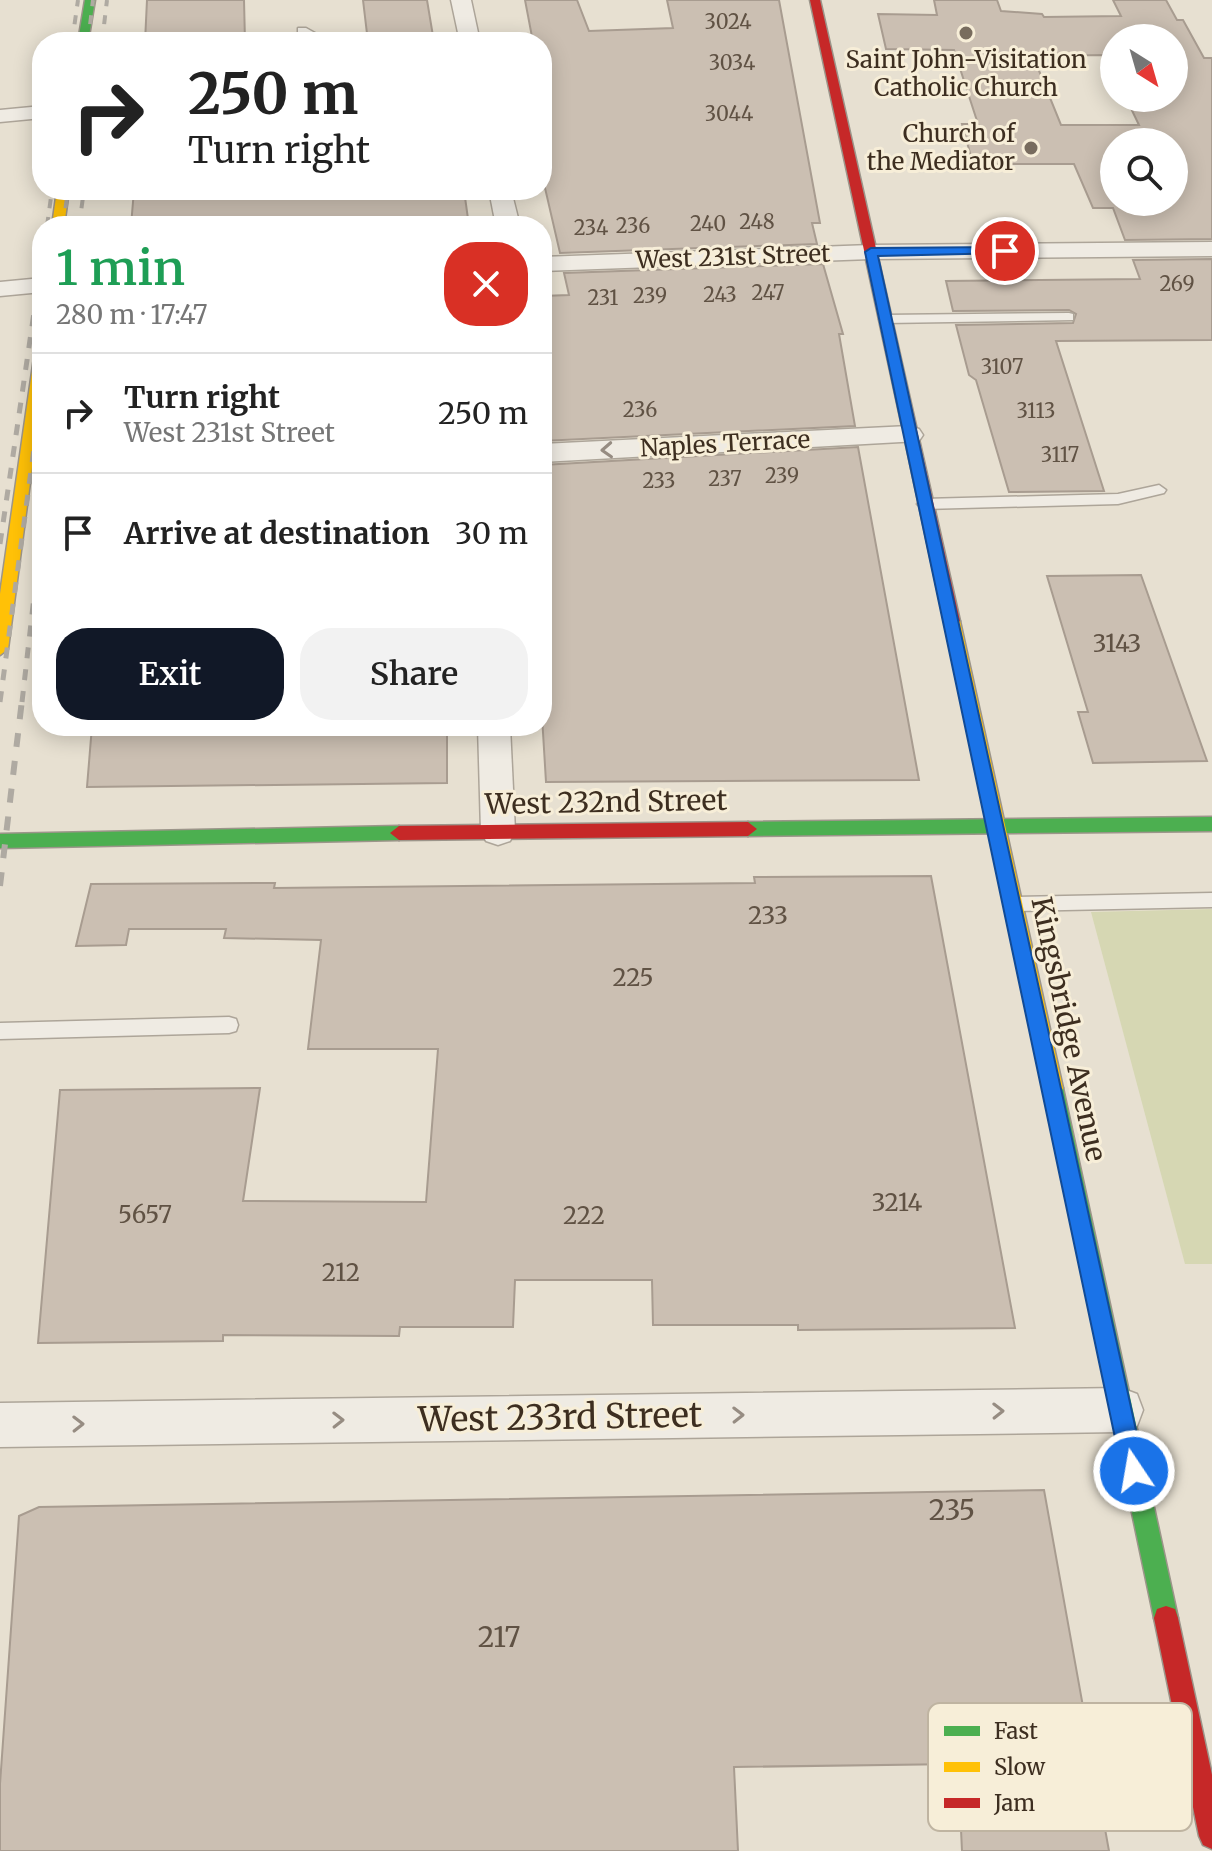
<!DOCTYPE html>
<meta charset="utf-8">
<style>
:root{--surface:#fff;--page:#f2f2f2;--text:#222;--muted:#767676;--line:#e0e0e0;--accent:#111827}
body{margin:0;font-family:Merriweather,serif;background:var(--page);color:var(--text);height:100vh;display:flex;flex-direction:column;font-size:30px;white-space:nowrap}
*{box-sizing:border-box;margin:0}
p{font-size:26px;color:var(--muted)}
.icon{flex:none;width:44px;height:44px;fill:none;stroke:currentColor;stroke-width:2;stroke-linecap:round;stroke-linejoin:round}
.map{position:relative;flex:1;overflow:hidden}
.panel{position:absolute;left:32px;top:216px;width:520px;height:520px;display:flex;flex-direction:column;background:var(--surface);border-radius:32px;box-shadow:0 4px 20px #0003}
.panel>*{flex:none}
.guide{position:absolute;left:32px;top:32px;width:520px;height:168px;border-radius:32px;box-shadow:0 4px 20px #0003;background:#fff;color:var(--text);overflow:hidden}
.needle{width:52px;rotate:143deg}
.controls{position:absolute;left:1100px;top:24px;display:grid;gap:16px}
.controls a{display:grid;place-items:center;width:88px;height:88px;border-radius:50%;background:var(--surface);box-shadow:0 4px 20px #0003;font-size:40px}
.pin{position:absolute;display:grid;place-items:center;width:68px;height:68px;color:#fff;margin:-34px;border:4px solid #fff;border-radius:50%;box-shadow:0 2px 8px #0007}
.me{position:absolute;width:88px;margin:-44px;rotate:348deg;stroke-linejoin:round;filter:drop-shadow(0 0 6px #0008)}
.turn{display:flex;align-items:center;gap:28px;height:168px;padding:0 24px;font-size:36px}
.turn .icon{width:104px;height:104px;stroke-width:2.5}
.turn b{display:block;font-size:56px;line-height:68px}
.round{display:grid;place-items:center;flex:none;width:84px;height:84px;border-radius:32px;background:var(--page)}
.head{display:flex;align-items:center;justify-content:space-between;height:136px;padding:0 24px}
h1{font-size:48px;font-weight:600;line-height:60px;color:#1e9e55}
.cta{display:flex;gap:16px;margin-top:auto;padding:16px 24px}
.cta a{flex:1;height:92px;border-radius:32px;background:var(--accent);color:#fff;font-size:32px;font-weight:600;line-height:92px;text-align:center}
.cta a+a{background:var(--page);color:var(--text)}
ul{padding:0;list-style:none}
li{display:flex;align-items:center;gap:24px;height:120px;padding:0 24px;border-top:2px solid var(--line)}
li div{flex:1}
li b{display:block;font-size:30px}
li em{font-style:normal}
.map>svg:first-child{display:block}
.green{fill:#d6d7b3}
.building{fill:#cbbfb2;stroke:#a89c90;stroke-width:2;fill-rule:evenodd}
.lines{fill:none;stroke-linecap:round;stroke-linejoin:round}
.lane-casing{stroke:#ada599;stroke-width:3}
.street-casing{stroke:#ada599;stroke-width:3}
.fast-casing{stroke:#9c958a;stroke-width:3}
.slow-casing{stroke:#9c958a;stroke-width:3}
.jam-casing{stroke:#9c958a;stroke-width:3}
.lane{fill:#efebe3;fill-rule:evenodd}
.street{fill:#efebe3;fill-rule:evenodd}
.fast{fill:#4caf50;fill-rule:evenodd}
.slow{fill:#ffc107;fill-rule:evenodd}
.jam{fill:#c62828;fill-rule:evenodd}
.rail-far2{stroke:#afaaa2;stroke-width:4;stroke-dasharray:9 9;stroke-linecap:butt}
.rail-far1{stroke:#afaaa2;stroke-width:5;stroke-dasharray:11 11;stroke-linecap:butt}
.rail{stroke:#afaaa2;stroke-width:6;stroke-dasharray:14 14;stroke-linecap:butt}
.oneway{stroke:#968c82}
.route{fill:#1a73e8;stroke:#114b97;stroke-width:2}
.poi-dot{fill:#786c5e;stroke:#f7eed8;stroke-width:3}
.labels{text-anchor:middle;stroke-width:6;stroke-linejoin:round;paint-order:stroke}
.far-number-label{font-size:20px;fill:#605244}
.far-poi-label{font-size:24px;fill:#3d2e20;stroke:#f7eed8}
.far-street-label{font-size:24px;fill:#3d2e20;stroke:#f7eed8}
.number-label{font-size:24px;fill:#605244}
.street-label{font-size:28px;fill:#3d2e20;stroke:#f7eed8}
.near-number-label{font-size:28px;fill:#605244}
.near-street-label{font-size:34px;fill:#3d2e20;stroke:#f7eed8}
.key{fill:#f7eed8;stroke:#bfb4a1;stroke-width:2}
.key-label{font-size:22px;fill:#3d2e20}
</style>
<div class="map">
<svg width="1212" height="1851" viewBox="0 0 1212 1851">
<rect width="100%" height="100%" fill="#e7e0d1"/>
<polygon class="green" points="1212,909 1212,1264 1185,1264 1091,912"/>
<g class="building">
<polygon points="147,0 244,0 245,42 145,42"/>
<polygon points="363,0 427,0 434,42 368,42"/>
<polygon points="525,0 577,0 589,31 673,28 667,0 779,0 820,223 812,223 817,244 560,253 542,175 542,42 533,42"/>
<path d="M934,0h63l4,11 41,3 2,3 77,-1 -8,-16h53l11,20h6l21,38h8v181l-87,1 -12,-32h-20l-19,-44h-101l-11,-40h16l-24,-74 -68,-1 -8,-35 59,1zM1114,38h60v60h-48l13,27h-78l-28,-69 74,-1 7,16zM1114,142h60v60h-60z"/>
<polygon points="134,190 464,190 469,226 131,226"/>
<polygon points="1212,259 1212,340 1056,341 1104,491 1009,492 976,380 969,375 956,325 1073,323 1076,314 1069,310 953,311 946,281 1140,279 1133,260"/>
<polygon points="823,264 843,334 839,334 855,426 542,441 542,296 569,295 564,273"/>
<polygon points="858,447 919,780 546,782 542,716 542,465"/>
<polygon points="1141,575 1207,761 1093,763 1078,712 1088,712 1047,576"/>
<polygon points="92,726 447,726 447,783 87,787"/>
<polygon points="931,876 1015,1328 798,1330 798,1325 653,1325 652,1280 515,1280 513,1327 400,1327 399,1336 223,1335 223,1341 38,1343 60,1090 260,1088 243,1201 426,1202 438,1049 308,1049 321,940 224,938 226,929 129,929 126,945 76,946 91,884 275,883 274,888 755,883 754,877"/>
<polygon points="1044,1490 1109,1851 962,1851 958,1764 734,1767 738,1851 0,1851 0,1784 19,1516 39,1507"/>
</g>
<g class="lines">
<g class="lane-casing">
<g id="lane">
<polygon points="298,28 306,28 331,42 318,42 298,32"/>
<polygon points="1069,313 1073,314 1073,320 885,323 879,319 885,315"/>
<polygon points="1159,485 1166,490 1164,493 1118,504 924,509 917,504 924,499 1118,494"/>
<polygon points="1212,893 1212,907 1014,911 1008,909 1005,904 1008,899 1014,897"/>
<polygon points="229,1017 236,1019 238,1025 236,1031 229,1033 0,1039 0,1023"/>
</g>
</g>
<g class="street-casing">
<g id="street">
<polygon points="451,0 471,0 480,42 460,42"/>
<polygon points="42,106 42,118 0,122 0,110"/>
<polygon points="489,190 511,190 520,226 496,226"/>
<polygon points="1212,242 1212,256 871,259 542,271 542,257 871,245"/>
<polygon points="42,278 42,292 0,296 0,282"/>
<polygon points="909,426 919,429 923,435 919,441 542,462 542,444"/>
<polygon points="478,726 510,726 515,831 510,841 498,845 486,841 481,831"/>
<polygon points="1121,1388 1137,1394 1143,1410 1137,1426 1121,1432 0,1447 0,1403"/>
</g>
</g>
<g class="fast-casing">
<g id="fast">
<polygon points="85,0 95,0 88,42 78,42"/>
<polygon points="1212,817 1212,831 748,836 739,829 748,822"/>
<polygon points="399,826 408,833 399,840 0,848 0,834"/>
<polygon points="1053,1079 1060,1082 1063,1088 1178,1618 1175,1627 1166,1630 1157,1627 1154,1618 1043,1088 1046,1082"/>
</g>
</g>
<g class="slow-casing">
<g id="slow">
<polygon points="57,190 69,190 64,226 52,226"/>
<polygon points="42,340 42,392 8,649 0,655 0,594 36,344"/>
<polygon points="952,616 960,621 1063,1088 1060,1094 1053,1097 1046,1094 1043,1088 944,621"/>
</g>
</g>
<g class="jam-casing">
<g id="jam">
<polygon points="810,0 820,0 960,621 952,626 944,621"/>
<polygon points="748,822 757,829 748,836 399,840 390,833 399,826"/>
<polygon points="1166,1606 1175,1609 1178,1618 1212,1775 1212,1849 1203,1845 1199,1836 1154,1618 1157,1609"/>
</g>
</g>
<use href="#lane" class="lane"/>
<use href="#street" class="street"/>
<use href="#fast" class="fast"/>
<use href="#slow" class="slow"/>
<use href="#jam" class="jam"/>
<g class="rail-far2">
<polyline points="72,42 78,0"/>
<polyline points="88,42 93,0"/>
<polyline points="102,42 107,0"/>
<polyline points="47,226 52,190"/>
<polyline points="63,226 68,190"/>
<polyline points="79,226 84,190"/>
<polyline points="35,308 42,259"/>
</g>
<g class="rail-far1">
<polyline points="0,544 35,306"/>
<polyline points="0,702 42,389"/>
<polyline points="22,702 42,527"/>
</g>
<polyline class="rail" points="0,886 22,700"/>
</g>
<defs><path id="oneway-chevron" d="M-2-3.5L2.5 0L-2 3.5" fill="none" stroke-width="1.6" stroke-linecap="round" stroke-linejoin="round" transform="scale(2)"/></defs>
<g class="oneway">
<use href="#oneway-chevron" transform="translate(607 450) rotate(177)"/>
<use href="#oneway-chevron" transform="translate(998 1411) rotate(-1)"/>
<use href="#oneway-chevron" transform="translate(738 1415) rotate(-1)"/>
<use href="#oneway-chevron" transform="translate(338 1420) rotate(-1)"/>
<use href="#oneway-chevron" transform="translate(78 1424) rotate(-1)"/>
</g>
<polygon class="route" points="1005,247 1011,251 1009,253 878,256 1145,1471 1142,1479 1134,1482 1125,1479 1122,1471 865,252 871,248"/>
<g class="poi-dot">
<circle cx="966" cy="33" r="8"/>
<circle cx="1031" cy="148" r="8"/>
</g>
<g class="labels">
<g class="far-number-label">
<text x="728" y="29">3024</text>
<text x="732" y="70">3034</text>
<text x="729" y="121">3044</text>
<text x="757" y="229">248</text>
<text x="708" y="231">240</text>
<text x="633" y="233">236</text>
<text x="591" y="235">234</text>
<text x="1177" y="291">269</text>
<text x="768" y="300">247</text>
<text x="720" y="302">243</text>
<text x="650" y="303">239</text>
<text x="603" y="305">231</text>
<text x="1002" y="374">3107</text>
<text x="640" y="417">236</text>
<text x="1036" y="418">3113</text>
<text x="1060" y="462">3117</text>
<text x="782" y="483">239</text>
<text x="725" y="486">237</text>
<text x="659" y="488">233</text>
</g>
<g class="far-poi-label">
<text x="966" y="68">Saint John-Visitation<tspan x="966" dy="28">Catholic Church</tspan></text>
<text x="1015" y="142" text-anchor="end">Church of<tspan x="1015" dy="28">the Mediator</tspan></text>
</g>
<g class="far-street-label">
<text transform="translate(733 257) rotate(-2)" y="8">West 231st Street</text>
<text transform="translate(725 444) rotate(-3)" y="8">Naples Terrace</text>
</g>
<g class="number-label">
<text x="1117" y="652">3143</text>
<text x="768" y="924">233</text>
<text x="633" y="986">225</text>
<text x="897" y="1211">3214</text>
<text x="145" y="1223">5657</text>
<text x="584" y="1224">222</text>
<text x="341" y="1281">212</text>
</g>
<g class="street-label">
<text transform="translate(606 802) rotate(-1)" y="10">West 232nd Street</text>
<text transform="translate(1069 1029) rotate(78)" y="10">Kingsbridge Avenue</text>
</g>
<g class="near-number-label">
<text x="952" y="1520">235</text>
<text x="499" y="1647">217</text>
</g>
<g class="near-street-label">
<text transform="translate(560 1417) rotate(-1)" y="12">West 233rd Street</text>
</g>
</g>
<rect x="928" y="1703" width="264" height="128" rx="12" class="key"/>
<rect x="944" y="1726" width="36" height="10" fill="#4caf50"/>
<rect x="944" y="1762" width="36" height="10" fill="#ffc107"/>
<rect x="944" y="1798" width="36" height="10" fill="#c62828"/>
<g class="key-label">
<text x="994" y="1739">Fast</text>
<text x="994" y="1775">Slow</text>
<text x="994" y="1811">Jam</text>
</g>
</svg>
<div class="controls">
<a><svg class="needle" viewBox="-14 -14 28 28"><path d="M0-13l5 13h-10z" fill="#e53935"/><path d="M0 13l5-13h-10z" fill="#767676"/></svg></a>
<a><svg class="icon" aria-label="search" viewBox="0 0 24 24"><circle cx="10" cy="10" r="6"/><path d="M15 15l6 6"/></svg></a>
</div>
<div class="pin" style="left:1005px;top:251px;background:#d93025"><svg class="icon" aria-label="arrive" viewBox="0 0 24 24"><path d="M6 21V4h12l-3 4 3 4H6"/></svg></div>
<svg class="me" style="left:1134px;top:1471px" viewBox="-20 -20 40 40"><circle r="17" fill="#1a73e8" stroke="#fff" stroke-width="3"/><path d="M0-11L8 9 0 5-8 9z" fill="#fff"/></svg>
<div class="guide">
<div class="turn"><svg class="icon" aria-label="right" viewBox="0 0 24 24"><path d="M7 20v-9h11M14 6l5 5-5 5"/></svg><div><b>250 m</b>Turn right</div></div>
</div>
<section class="panel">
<div class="head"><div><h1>1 min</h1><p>280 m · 17:47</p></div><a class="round" style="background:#d93025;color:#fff"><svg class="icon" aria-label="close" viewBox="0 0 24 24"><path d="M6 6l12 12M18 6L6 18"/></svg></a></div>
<ul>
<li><svg class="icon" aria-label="right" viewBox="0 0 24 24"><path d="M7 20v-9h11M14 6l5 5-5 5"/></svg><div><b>Turn right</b><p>West 231st Street</p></div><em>250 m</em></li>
<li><svg class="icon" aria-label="arrive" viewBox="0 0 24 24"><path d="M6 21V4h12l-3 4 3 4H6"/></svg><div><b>Arrive at destination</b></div><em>30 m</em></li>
</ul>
<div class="cta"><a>Exit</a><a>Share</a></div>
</section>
</div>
